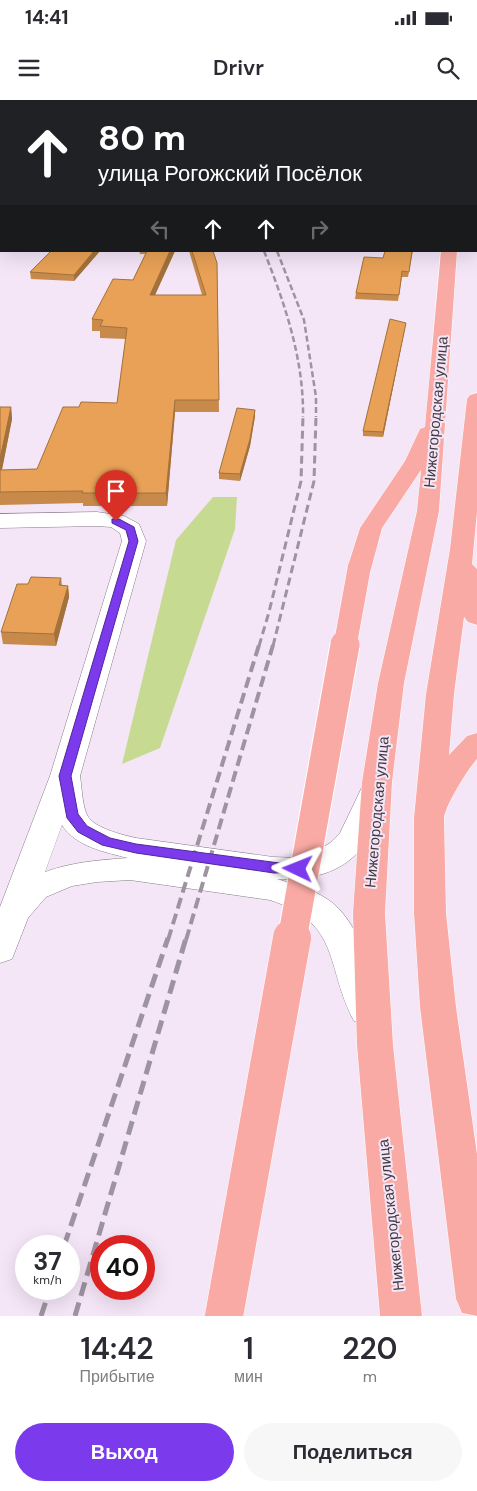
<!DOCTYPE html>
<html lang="ru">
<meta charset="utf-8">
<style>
:root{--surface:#fff;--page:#f7f7f7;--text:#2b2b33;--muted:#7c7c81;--accent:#7c3aed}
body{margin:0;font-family:"DM Sans",sans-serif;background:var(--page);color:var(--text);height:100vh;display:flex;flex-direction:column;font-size:19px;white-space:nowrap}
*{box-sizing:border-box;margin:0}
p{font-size:16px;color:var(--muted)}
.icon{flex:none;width:28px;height:28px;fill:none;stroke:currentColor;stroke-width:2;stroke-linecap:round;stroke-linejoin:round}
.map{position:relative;height:1216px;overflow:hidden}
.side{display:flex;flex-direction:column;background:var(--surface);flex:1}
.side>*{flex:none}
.banner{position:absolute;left:0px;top:0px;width:478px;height:152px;box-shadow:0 5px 20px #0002;background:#202124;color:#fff;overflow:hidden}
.speed{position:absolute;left:15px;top:1135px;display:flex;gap:10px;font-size:25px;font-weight:700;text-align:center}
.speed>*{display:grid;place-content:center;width:65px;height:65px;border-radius:50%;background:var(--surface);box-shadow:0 5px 20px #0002;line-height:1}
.speed small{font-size:12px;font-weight:400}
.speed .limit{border:8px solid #d22;background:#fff;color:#111}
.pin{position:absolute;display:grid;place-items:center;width:42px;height:42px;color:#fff;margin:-51px -21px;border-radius:50% 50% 50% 0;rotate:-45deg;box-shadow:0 0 5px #0007}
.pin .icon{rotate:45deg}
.me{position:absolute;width:55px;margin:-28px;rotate:272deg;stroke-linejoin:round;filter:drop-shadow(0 0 4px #0008)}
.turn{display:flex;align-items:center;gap:18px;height:105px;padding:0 15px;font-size:22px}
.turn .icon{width:65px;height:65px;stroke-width:2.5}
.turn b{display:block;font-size:35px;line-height:42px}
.lanes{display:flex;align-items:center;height:48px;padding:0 15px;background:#0003;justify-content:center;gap:25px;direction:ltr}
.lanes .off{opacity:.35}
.eta{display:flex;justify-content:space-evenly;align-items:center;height:85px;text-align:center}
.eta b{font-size:30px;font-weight:600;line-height:35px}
.action{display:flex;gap:10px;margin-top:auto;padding:10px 15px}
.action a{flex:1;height:58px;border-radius:30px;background:var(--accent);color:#fff;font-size:20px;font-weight:600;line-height:58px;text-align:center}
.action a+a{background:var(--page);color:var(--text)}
.status{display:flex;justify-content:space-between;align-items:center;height:35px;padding:0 25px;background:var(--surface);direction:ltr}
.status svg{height:14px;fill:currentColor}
header{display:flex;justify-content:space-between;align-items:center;height:65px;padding:0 15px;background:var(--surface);font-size:22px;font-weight:600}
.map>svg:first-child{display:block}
.green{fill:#c6db91}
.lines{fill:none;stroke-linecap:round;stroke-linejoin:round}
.minor-casing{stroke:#887b8b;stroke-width:22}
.tertiary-casing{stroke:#887b8b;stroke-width:1}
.primary-casing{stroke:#fff;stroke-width:1}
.minor{stroke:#fff;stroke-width:21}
.tertiary{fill:#fff;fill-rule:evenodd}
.primary{fill:#faaaa4;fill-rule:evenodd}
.rail-far3{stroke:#9e93a0;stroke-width:2.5;stroke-dasharray:6 3;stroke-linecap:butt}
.rail-far2{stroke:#9e93a0;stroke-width:3;stroke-dasharray:8 4.5;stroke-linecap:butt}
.rail-far1{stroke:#9e93a0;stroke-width:4;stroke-dasharray:11 5.5;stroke-linecap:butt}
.rail{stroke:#9e93a0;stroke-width:5;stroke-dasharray:14 7;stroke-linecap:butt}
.primary-bridge-far2-casing{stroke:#fff;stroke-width:24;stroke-linecap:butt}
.primary-bridge-far1-casing{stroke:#fff;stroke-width:31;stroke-linecap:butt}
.primary-bridge-casing{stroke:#fff;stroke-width:39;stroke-linecap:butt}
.primary-bridge-far2{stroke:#faaaa4;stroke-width:23}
.primary-bridge-far1{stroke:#faaaa4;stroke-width:29}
.primary-bridge{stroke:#faaaa4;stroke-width:38}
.wall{fill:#c88a4a}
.shaded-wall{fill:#a2713c}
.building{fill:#e8a156;stroke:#a2713c}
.route{fill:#7c3aed;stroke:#51269a}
.labels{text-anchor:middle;stroke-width:4;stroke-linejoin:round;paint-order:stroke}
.street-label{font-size:15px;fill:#403a41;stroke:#f4e5f7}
</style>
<div class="status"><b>14:41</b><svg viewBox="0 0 49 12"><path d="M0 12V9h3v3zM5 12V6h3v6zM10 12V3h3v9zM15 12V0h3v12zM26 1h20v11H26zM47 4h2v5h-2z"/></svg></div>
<header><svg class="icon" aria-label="menu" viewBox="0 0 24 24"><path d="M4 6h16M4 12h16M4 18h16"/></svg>Drivr<svg class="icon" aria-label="search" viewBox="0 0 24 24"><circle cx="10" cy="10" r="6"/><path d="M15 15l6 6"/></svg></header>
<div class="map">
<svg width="477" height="1216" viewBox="0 0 477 1216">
<rect width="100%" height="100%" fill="#f4e5f7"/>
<polygon class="green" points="213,397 237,397 235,429 160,648 122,664 176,440"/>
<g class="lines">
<g class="minor-casing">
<g id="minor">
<polyline points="82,1 83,0"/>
<polyline points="0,66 1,65"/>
</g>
</g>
<g class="tertiary-casing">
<path id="tertiary" d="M97,412l27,4 15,8 7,17 -66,235c2,12 2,28 7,39 6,13 36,20 49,23l137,19 25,1 12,-3 20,-12 10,-10 23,-48 10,-3 10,3 5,7c-7,17 -13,38 -24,53 -20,28 -55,36 -87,34 17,5 35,10 50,20 33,21 45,77 57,112l-6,10 -12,4 -12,-4c-29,-54 -12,-98 -84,-121l-140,-20 -33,2 -25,4 -26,11 -18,21 -16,41 -12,4v-56l50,-131 72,-235 -2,-8 -9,-6 -14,-1 -97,2v-14zM62,725c14,22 43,27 66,33 -28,2 -56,4 -83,14z"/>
</g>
<g class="primary-casing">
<g id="primary">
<polygon points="441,151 457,151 439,411 404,583 392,682 385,813 393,945 422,1216 380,1216 357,945 353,813 362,682 378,583 417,411 421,370 382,428 371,469 367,474 359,476 351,474 347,469 360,428 405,361 420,329 425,327"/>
<path d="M477,293v119l-5,52 5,5v56l-9,-3 -4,-5 -10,77 -5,61 18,-19 10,-3v26c-10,11 -32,47 -33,59l2,95 10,94 21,147v162l-15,-3 -6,-14 -36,-292 -6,-94v-95l12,-124 24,-145 17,-150 3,-4z"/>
</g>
</g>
<use href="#minor" class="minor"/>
<use href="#tertiary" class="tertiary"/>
<use href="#primary" class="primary"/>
<g class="rail-far3">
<path d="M264,151c21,53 40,109 39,166"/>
<polyline points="277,151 304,220 316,297 316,317"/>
</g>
<g class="rail-far2">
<polyline points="259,546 269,512 301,381 303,316"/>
<polyline points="273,546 314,381 316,316"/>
</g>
<g class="rail-far1">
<polyline points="168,840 259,545"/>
<polyline points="186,840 273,545"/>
</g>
<g class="rail">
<polyline points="64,1146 168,838"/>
<polyline points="41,1216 50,1189"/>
<polyline points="75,1216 186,838"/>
</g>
<g class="primary-bridge-far2-casing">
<polyline id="primary-bridge-far2" points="345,546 359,469"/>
</g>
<g class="primary-bridge-far1-casing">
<polyline id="primary-bridge-far1" points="292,840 345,545"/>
</g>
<g class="primary-bridge-casing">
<polyline id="primary-bridge" points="224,1216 292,838"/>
</g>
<use href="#primary-bridge-far2" class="primary-bridge-far2"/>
<use href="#primary-bridge-far1" class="primary-bridge-far1"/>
<use href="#primary-bridge" class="primary-bridge"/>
</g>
<g class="wall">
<polygon points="0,0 1,1 1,53 0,53"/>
<rect x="0" y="68" width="1" height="83"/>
<polygon points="51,151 100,151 74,181 31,179 30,172"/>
<polygon points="139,151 175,151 155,195 202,195 189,151 213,151 217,163 219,312 175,312 167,406 83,406 83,403 0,405 0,307 11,307 12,319 2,370 37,369 79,307 117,303 126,239 100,238 100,231 92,231 92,219 133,180 146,154 140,154"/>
<polygon points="385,151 413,151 408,177 402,177 398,201 355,199 356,193 383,158"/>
<polygon points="405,228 383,337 363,336 363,331"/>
<polygon points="255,310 255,316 250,346 240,381 219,379 219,373"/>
<polygon points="61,478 62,485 68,486 69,497 56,546 3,544 1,532 28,484"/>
</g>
<g class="shaded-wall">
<polygon points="94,151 100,151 74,181 74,175"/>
<polygon points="170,151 175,151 150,206 150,195"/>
<polygon points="406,223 405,228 383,337 383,332"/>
<polygon points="175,300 175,312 167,406 166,393"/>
<polygon points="11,307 12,319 0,379 0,359"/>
<polygon points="255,310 255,316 250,346 240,381 240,374"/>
<polygon points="68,486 69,497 56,546 54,534"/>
</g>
<g class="building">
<polygon points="0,0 72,0 73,1 1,1 1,44 0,44"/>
<polygon points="91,0 183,0 183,1 90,1"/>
<polygon points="272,0 374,0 373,1 273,1"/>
<rect x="413" y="0" width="27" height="1"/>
<rect x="0" y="68" width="1" height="73"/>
<polygon points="51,151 94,151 74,175 30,172"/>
<polygon points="147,151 170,151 150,195 206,195 192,151 213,151 217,163 219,300 175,300 166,393 82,393 83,391 0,392 0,370 37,369 63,307 79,307 81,302 117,303 127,228 100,226 103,220 92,219 113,179 133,180"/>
<polygon points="385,151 412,151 409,172 402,171 399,195 356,193 364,157 383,158"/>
<polygon points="390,219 406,223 383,332 363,331"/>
<polygon points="0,307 11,307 0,359"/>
<polygon points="237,308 255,310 250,339 240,374 219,373"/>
<polygon points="31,477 61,478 59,485 68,486 54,534 1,532 17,484 28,484"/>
</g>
<polygon class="route" points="112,419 119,419 134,427 138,441 71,676 78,714 87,726 110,738 136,744 302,766 304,769 302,772 274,773 136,753 102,745 78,732 67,718 59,676 129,441 126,430 112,423"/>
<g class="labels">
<g class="street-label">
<text transform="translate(436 312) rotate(-85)" y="5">Нижегородская улица</text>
<text transform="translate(377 712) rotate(-85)" y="5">Нижегородская улица</text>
<text transform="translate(391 1115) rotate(-96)" y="5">Нижегородская улица</text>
</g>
</g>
</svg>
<div class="speed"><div>37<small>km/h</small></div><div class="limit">40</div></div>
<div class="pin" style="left:116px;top:421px;background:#d93025"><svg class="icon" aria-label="arrive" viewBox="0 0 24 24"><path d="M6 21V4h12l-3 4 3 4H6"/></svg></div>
<svg class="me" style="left:298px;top:769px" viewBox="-20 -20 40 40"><path d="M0-17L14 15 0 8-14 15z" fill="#7c3aed" stroke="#fff" stroke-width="4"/></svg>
<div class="banner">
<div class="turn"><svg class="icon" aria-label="ahead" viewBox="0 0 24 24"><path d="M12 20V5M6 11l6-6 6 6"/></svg><div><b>80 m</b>улица Рогожский Посёлок</div></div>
<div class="lanes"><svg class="icon off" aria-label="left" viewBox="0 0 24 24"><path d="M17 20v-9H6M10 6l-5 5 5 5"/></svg><svg class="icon" aria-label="ahead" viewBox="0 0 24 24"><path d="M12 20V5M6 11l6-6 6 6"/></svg><svg class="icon" aria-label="ahead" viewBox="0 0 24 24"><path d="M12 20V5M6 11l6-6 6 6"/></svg><svg class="icon off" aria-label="right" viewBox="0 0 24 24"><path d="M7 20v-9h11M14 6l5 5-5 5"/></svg></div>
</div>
</div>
<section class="side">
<div class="eta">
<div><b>14:42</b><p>Прибытие</p></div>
<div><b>1</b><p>мин</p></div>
<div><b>220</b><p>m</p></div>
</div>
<div class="action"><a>Выход</a><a>Поделиться</a></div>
</section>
